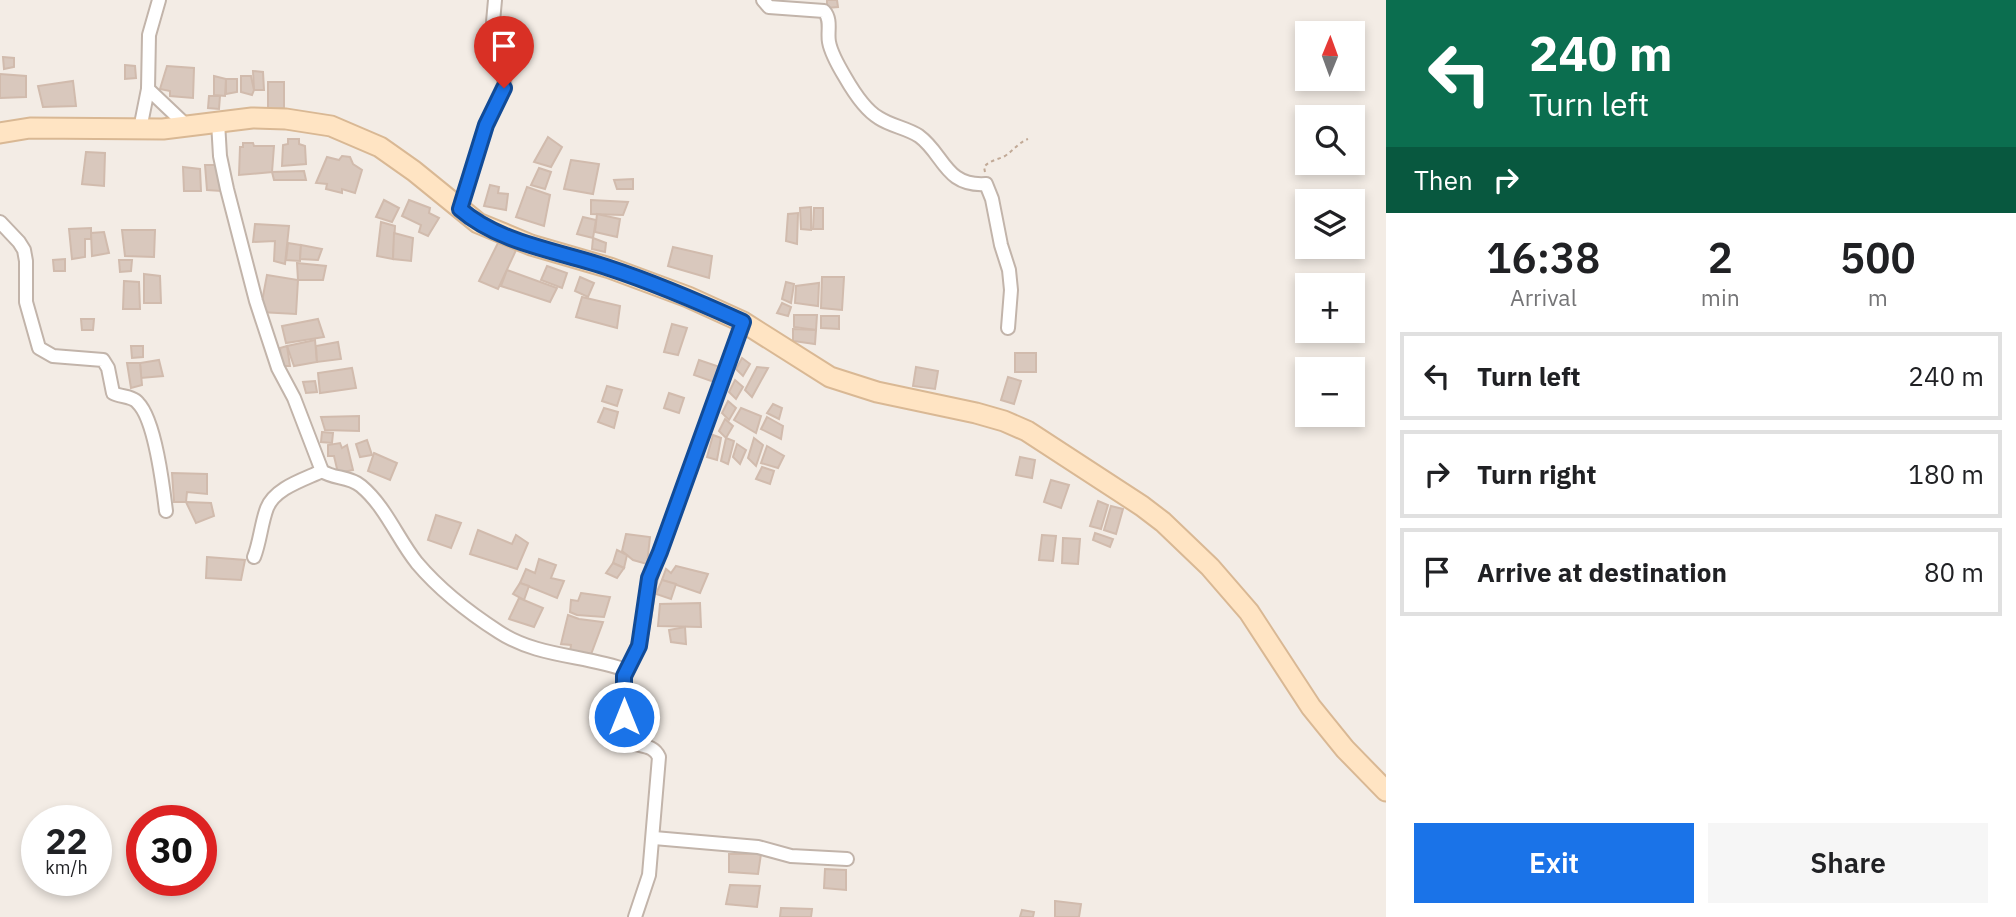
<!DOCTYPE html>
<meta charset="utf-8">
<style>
:root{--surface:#fff;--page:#f6f6f6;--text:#202124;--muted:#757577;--line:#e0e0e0;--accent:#1a73e8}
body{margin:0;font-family:"IBM Plex Sans",sans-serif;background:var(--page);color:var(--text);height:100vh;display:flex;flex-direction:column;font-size:26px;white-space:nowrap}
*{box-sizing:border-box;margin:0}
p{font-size:23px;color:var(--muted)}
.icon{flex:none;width:38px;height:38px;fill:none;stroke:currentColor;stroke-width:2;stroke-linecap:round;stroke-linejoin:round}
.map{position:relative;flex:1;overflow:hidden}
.side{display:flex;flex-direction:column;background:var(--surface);width:630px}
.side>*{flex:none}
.top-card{background:#0b6e4f;color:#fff;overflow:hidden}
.needle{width:46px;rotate:1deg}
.buttons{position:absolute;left:1295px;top:21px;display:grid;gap:14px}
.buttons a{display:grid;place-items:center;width:70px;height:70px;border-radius:0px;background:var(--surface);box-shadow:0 4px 10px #0003;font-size:35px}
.speed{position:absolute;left:21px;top:805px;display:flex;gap:14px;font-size:35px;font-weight:700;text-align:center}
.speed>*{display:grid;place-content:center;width:91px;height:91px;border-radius:50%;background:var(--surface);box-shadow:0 4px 10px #0003;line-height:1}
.speed small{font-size:18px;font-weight:400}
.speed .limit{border:10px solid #d22;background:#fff;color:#111}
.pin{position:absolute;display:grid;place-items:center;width:60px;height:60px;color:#fff;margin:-72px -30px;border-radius:50% 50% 50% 0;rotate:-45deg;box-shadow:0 0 7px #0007}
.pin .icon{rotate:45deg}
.me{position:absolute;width:77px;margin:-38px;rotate:0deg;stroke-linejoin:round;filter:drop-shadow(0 0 5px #0008)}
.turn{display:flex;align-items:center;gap:24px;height:147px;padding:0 28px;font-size:32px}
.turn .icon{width:91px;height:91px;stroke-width:2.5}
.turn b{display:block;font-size:49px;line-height:60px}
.then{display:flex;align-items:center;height:66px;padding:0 28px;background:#0003;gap:14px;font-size:26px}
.eta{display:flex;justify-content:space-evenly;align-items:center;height:119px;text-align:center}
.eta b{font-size:42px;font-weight:600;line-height:49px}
.action{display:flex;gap:14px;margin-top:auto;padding:14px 28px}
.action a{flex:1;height:80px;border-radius:0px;background:var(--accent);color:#fff;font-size:28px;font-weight:600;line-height:80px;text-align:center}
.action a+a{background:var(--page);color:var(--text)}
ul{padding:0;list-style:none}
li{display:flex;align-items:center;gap:21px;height:88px;margin:0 14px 10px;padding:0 14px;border:4px solid var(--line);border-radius:0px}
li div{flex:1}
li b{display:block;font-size:26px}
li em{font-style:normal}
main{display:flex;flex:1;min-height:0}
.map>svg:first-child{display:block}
.building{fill:#d9c8bd;stroke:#d1bbad;stroke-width:2}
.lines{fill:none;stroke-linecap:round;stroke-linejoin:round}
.street-casing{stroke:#c2b4aa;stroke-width:16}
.secondary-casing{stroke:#d9b894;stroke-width:23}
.path{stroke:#c2aa97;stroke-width:2;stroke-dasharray:3.5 3.5;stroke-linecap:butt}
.street{stroke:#fff;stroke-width:12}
.secondary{stroke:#ffe4c3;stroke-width:19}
.route-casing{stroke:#114b97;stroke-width:18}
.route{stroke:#1a73e8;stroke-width:12}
</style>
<main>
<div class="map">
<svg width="1386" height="917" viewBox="0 0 1386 917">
<rect width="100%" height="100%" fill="#f3ece5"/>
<g class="building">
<polygon points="827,0 837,0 838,7 827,8"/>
<polygon points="3,57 14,58 14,67 4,69"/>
<polygon points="125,65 135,66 136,78 125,79"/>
<polygon points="167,66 194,68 193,98 170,96 170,91 160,89"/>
<polygon points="253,71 263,72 264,90 254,90"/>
<polygon points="0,74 26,76 26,97 0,98"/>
<polygon points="214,76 226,79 225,96 214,95"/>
<polygon points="241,76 251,76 254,90 252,95 241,92"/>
<polygon points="226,79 237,79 237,92 226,94"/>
<polygon points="73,81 76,106 43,107 38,86"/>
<polygon points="268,82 284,82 284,108 268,110"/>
<polygon points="209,96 220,96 219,109 208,108"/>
<polygon points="548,137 562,147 551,167 534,162"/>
<polygon points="288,139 299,139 299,144 305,146 306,164 282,166 283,145 288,144"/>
<polygon points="243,143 253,143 254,146 274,146 272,172 239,175 240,147 243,147"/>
<polygon points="86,152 105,153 104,186 82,184"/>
<polygon points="342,156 350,157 353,164 362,170 355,193 342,189 342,193 326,189 327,184 316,183 327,157 339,160"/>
<polygon points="571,160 599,164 593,194 564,189"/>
<polygon points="205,165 218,165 221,191 207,190"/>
<polygon points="183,167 200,169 201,191 184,191"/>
<polygon points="539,168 551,172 545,189 531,185"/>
<polygon points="304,171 306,180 274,180 272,172"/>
<polygon points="633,179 633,189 617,189 614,180"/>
<polygon points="490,185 499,187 498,193 508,194 506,210 484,206"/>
<polygon points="527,187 550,195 544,226 516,217"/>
<polygon points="384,200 399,208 392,222 376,217"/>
<polygon points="409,200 430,208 429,213 439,218 428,236 419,232 421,225 402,216"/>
<polygon points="591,200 628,202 623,215 591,214"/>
<polygon points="811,207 811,230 801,229 800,208"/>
<polygon points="814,208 823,208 823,229 813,229"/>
<polygon points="798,213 797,244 786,241 788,214"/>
<polygon points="597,214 620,219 617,237 595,232"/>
<polygon points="583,217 596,220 593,238 577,234"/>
<polygon points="381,222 395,226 393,259 377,256"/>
<polygon points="255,224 289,226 285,264 274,261 275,241 253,242"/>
<polygon points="91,228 91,239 85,239 85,257 72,259 69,229"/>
<polygon points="122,230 155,230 154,257 125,256"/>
<polygon points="104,232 109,253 92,256 91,233"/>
<polygon points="394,233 413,238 411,261 393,259"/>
<polygon points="593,238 606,243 605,252 592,249"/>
<polygon points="288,243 301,245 300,261 286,260"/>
<polygon points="498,243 517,248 498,289 479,281"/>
<polygon points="301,245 322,249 318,260 300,259"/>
<polygon points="673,247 712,256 709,278 668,266"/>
<polygon points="65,259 65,271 54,271 53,260"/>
<polygon points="119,260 132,260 131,271 120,272"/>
<polygon points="297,263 326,266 323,280 298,280"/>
<polygon points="547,266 567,273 562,288 541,280"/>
<polygon points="507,270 557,288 550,302 501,286"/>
<polygon points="144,274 160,276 161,303 144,303"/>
<polygon points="267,275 298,280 296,314 260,312"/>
<polygon points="580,277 594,283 588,297 575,291"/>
<polygon points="822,277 844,277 842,310 821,308"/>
<polygon points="124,281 139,282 140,309 123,309"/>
<polygon points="786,282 794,284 791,303 782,299"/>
<polygon points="819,283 818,306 795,303 796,286"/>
<polygon points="582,297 620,306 617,328 576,317"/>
<polygon points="782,303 791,307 788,316 777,313"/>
<polygon points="794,315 817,315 816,330 794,327"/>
<polygon points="821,316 839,316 839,329 821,328"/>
<polygon points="81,319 94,319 93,330 82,330"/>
<polygon points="318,319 324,337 286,343 282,326"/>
<polygon points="672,324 687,328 678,355 664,352"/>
<polygon points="793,329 816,330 815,344 793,341"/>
<polygon points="315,340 317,362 294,366 287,346"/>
<polygon points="338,342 341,359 317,362 316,346"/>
<polygon points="131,346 143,346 143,357 132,358"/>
<polygon points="287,346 290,366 282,366 280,348"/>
<rect x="1015" y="353" width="21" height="19"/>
<polygon points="742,358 750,364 743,376 736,369"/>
<polygon points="159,360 163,376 141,378 140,363"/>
<polygon points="699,360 720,367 714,382 694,375"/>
<polygon points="127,363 140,363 142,385 131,388"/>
<polygon points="757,367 768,368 752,397 745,390"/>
<polygon points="916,367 938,371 935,389 913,386"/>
<polygon points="352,368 356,388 320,393 318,373"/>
<polygon points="1008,377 1021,381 1014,404 1001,400"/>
<polygon points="735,380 743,387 736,399 729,392"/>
<polygon points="315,381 317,392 306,393 303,382"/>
<polygon points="607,386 622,390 617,406 602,401"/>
<polygon points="669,393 684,398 679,413 664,408"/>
<polygon points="728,401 736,408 729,420 722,413"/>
<polygon points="773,404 782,408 779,419 767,413"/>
<polygon points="604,408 618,412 614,428 598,422"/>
<polygon points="741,408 761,416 756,433 734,420"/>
<polygon points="359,416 359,431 325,430 321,417"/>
<polygon points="767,417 783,426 781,439 761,429"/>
<polygon points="725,419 733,426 726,438 719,431"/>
<polygon points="322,432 333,433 332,443 321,442"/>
<polygon points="713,435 721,438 717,460 707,457"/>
<polygon points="726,438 734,441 728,464 721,461"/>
<polygon points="754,438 763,445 756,466 748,458"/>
<polygon points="367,440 372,455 360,457 356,444"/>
<polygon points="340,443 342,448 347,445 353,470 338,473 334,456 328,456 328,445"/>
<polygon points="737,444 746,450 740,464 733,457"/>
<polygon points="767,446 784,456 778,468 761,463"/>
<polygon points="374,453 397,463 390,480 368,471"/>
<polygon points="1020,457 1035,460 1032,478 1016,475"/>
<polygon points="762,467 774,471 770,484 756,479"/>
<polygon points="172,473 207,474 207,494 187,492 186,502 174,502"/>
<polygon points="1051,480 1069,485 1061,508 1044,502"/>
<polygon points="1098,501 1108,505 1101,529 1090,526"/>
<polygon points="186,502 211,503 214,516 196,523"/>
<polygon points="1111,506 1123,509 1116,534 1104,530"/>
<polygon points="436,515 461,523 451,548 428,540"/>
<polygon points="478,530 512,544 516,535 528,543 517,569 470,554"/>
<polygon points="1095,533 1113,539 1110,547 1093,540"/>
<polygon points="626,534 650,537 647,564 633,560 622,551"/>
<polygon points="1042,535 1056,536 1053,561 1039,560"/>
<polygon points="1063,538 1080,539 1078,564 1062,563"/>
<polygon points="617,550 627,555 624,568 613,563"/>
<polygon points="207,557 245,560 241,580 206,578"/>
<polygon points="539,559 556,565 551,578 564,581 557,598 520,583 526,569 535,573"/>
<polygon points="613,563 624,568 617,578 606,573"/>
<polygon points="676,566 708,574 700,593 662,580 666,569 671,573"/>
<polygon points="662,580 676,584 671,599 656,594"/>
<polygon points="520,583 529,586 524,600 513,594"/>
<polygon points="581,593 610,597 604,617 577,615 570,612 571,600 578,601"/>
<polygon points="519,598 543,608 534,627 509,619"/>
<polygon points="700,603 701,627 658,626 660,604"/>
<polygon points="568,615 579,619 603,622 590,657 570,652 571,645 561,644"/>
<polygon points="685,627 686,644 671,642 669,630"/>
<polygon points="729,854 761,854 758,874 729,872"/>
<polygon points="825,869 846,870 846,890 824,888"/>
<polygon points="730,885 760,886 757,907 726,904"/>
<polygon points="1055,901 1081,904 1079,917 1055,917"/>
<polygon points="781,908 812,909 811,917 780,917"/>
<polygon points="1022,910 1034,912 1033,917 1020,917"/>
</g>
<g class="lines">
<g class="street-casing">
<g id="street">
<path d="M763,0l6,7 55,4c8,9 3,21 5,31 2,11 10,25 16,35 8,14 20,33 34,41 12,8 28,10 40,18 25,18 26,51 67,48l6,15 9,46 8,25 2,20 -3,38"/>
<polyline points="148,89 187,126"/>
<path d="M218,122l2,34 7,33 29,112 22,67 16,30 28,73c11,8 27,5 39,15 25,21 36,52 56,77 22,26 54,51 82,69 38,25 86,23 127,38l-2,6v61c9,12 28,4 35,20l-10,118 -14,42"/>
<polyline points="140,129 148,89 149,35 159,0"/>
<polyline points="460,209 486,125 504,88 505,58 493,22 495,0"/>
<path d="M0,222l19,20 5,8 2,11v41l13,46 14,8 50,4 5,8 5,25c7,4 20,3 25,10 17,17 25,83 28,108"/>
<path d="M254,557c6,-15 7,-33 13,-49 8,-20 36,-28 55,-37"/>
<path d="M626,670c26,-39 14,-78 34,-118l83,-230"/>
<polyline points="654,838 758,847 791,856 847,859"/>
</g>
</g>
<g class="secondary-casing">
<polyline id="secondary" points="0,133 30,128 163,129 252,118 286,119 331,126 380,147 414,171 478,223 531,245 610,268 688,297 743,322 830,377 877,392 976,413 1004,421 1027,431 1142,506 1163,522 1210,567 1249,612 1311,707 1345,749 1386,791"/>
</g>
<path class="path" d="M985,172l-1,-5c6,-7 13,-7 21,-11 9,-6 13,-13 23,-17"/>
<use href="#street" class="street"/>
<use href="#secondary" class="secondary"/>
</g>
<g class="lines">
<g class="route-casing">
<path id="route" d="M504,88l-18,37 -26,84c40,35 100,42 149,59 46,15 90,34 134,54l-83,230 -11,26 -10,68 -15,30v41"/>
</g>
<use href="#route" class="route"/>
</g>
</svg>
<div class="buttons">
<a><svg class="needle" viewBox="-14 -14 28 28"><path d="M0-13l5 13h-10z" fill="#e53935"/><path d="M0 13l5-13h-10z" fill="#757577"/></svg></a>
<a><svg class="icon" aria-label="search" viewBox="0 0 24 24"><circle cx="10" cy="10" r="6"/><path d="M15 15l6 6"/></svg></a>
<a><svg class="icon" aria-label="layers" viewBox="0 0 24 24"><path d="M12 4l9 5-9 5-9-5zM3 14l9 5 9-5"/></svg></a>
<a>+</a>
<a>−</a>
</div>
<div class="speed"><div>22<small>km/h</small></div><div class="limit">30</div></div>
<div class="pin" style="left:504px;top:88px;background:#d93025"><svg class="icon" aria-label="arrive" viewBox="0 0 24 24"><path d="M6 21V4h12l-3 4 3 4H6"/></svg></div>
<svg class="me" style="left:624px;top:717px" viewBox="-20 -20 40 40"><circle r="17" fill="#1a73e8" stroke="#fff" stroke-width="3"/><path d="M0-11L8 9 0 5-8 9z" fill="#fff"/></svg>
</div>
<section class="side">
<div class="top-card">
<div class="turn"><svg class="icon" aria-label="left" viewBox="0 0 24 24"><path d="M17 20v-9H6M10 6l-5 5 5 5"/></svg><div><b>240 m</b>Turn left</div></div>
<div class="then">Then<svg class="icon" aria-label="right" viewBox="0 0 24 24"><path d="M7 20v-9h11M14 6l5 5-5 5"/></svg></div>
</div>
<div class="eta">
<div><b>16:38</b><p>Arrival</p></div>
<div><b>2</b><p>min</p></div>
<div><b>500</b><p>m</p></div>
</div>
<ul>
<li><svg class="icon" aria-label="left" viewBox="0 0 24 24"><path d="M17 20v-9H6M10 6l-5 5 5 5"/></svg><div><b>Turn left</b></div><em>240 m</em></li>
<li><svg class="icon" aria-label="right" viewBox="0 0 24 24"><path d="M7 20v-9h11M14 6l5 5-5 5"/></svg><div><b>Turn right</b></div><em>180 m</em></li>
<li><svg class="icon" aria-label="arrive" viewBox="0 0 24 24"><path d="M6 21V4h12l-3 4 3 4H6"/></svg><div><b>Arrive at destination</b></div><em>80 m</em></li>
</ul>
<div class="action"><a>Exit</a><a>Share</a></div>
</section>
</main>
